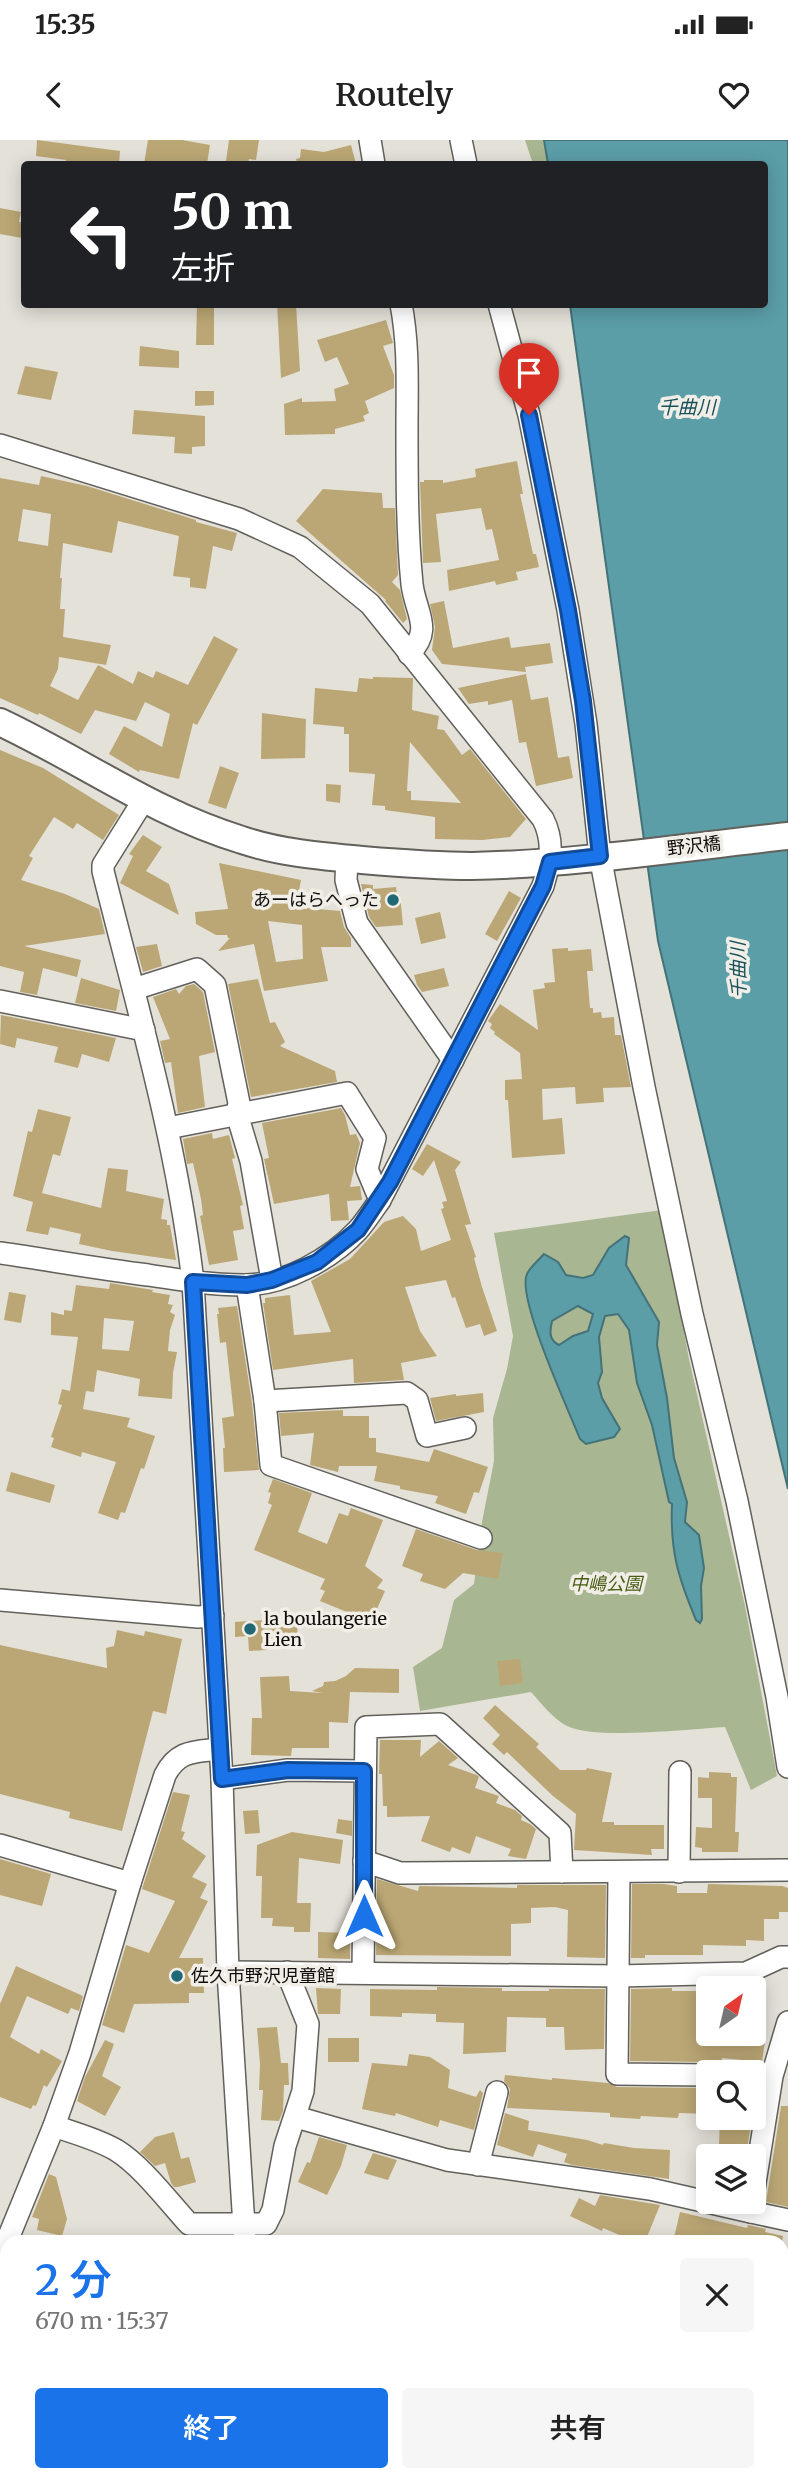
<!DOCTYPE html>
<html lang="ja">
<meta charset="utf-8">
<style>
:root{--surface:#fff;--page:#f6f6f6;--text:#222;--muted:#767676;--accent:#1a73e8}
body{margin:0;font-family:Merriweather,"Noto Sans JP",serif;background:var(--page);color:var(--text);height:100vh;display:flex;flex-direction:column;font-size:26px;white-space:nowrap}
*{box-sizing:border-box;margin:0}
p{font-size:23px;color:var(--muted)}
.icon{flex:none;width:38px;height:38px;fill:none;stroke:currentColor;stroke-width:2;stroke-linecap:round;stroke-linejoin:round}
.map{position:relative;flex:1;overflow:hidden}
.panel{position:absolute;left:0px;top:2095px;width:789px;height:247px;display:flex;flex-direction:column;background:var(--surface);border-radius:21px 21px 0 0;box-shadow:0 4px 18px #0003}
.panel>*{flex:none}
.banner{position:absolute;left:21px;top:21px;width:747px;height:147px;border-radius:7px;box-shadow:0 4px 18px #0003;background:#202124;color:#fff;overflow:hidden}
.needle{width:46px;rotate:34deg}
.fabs{position:absolute;left:696px;top:1836px;display:grid;gap:14px}
.fabs a{display:grid;place-items:center;width:70px;height:70px;border-radius:7px;background:var(--surface);box-shadow:0 4px 18px #0003;font-size:35px}
.pin{position:absolute;display:grid;place-items:center;width:60px;height:60px;color:#fff;margin:-72px -30px;border-radius:50% 50% 50% 0;rotate:-45deg;box-shadow:0 0 7px #0007}
.pin .icon{rotate:45deg}
.me{position:absolute;width:77px;margin:-38px;rotate:0deg;stroke-linejoin:round;filter:drop-shadow(0 0 5px #0008)}
.turn{display:flex;align-items:center;gap:24px;height:147px;padding:0 35px;font-size:32px}
.turn .icon{width:91px;height:91px;stroke-width:2.5}
.turn b{display:block;font-size:49px;line-height:60px}
.round{display:grid;place-items:center;flex:none;width:74px;height:74px;border-radius:7px;background:var(--page)}
.summary{display:flex;align-items:center;justify-content:space-between;height:119px;padding:0 35px}
h1{font-size:42px;font-weight:600;line-height:52px;color:var(--accent)}
.button{display:flex;gap:14px;margin-top:auto;padding:14px 35px}
.button a{flex:1;height:80px;border-radius:7px;background:var(--accent);color:#fff;font-size:28px;font-weight:600;line-height:80px;text-align:center}
.button a+a{background:var(--page);color:var(--text)}
.status{display:flex;justify-content:space-between;align-items:center;height:49px;padding:0 35px;background:var(--surface);direction:ltr}
.status svg{height:19px;fill:currentColor}
header{display:flex;justify-content:space-between;align-items:center;height:91px;padding:0 35px;background:var(--surface);font-size:32px;font-weight:600}
.map>svg:first-child{display:block}
.green{fill:#a8b691}
.water{fill:#5b9ea8;stroke:#447279;stroke-width:2;fill-rule:evenodd}
.building{fill:#bba775;fill-rule:evenodd}
.lines{fill:none;stroke-linecap:round;stroke-linejoin:round}
.minor-casing{stroke:#62605a;stroke-width:24}
.major-casing{stroke:#62605a;stroke-width:30}
.minor{stroke:#fff;stroke-width:21}
.major{stroke:#fff;stroke-width:26}
.route-casing{stroke:#114b97;stroke-width:18}
.route{stroke:#1a73e8;stroke-width:12}
.poi-dot{fill:#206875;stroke:#f1eee7;stroke-width:2.5}
.labels{text-anchor:middle;stroke-width:7;stroke-linejoin:round;paint-order:stroke}
.street-label{font-size:18px;fill:#0d0c0a;stroke:#f1eee7}
.poi-label{font-size:18px;fill:#0d0c0a;stroke:#f1eee7;text-anchor:start}
.park-label{font-size:18px;font-style:italic;fill:#485d13;stroke:#f1eee7}
.water-label{font-size:19px;font-style:italic;fill:#17525a;stroke:#f1eee7}
</style>
<div class="status"><b>15:35</b><svg viewBox="0 0 49 12"><path d="M0 12V9h3v3zM5 12V6h3v6zM10 12V3h3v9zM15 12V0h3v12zM26 1h20v11H26zM47 4h2v5h-2z"/></svg></div>
<header><svg class="icon" aria-label="back" viewBox="0 0 24 24"><path d="M15 5l-7 7 7 7"/></svg>Routely<svg class="icon" aria-label="heart" viewBox="0 0 24 24"><path d="M12 20l-8-8c-3-5 5-10 8-4 3-6 11-1 8 4z"/></svg></header>
<div class="map">
<svg width="788" height="2340" viewBox="0 0 788 2340">
<rect width="100%" height="100%" fill="#e4e1d9"/>
<g class="green">
<polygon points="525,0 544,0 548,24 533,24"/>
<path d="M662,1070l27,149 56,247 32,170 -26,14 -26,-63c-35,2 -131,13 -158,-1 -14,-7 -26,-23 -36,-34l-111,19 -7,-44 29,-19 12,-48 20,-16 8,-62 12,-61 -1,-43 14,-49 6,-33 -19,-103z"/>
</g>
<g class="water">
<polygon points="544,0 788,0 788,1349 658,801 570,165 765,164 765,24 548,24"/>
<path d="M625,1096l4,2 -3,27 33,57 -2,23 10,53 7,60 13,44 -2,20 14,13 5,33 -3,18 1,33 -2,4 -4,-3c-18,-43 -26,-69 -24,-116l-3,-2 -17,-77 -15,-42 -8,-53 -11,-16 -13,2 -6,21 3,35 -4,11 4,15 18,31 -6,8 -28,7 -6,-5c-11,-28 -64,-142 -53,-165 3,-7 12,-14 17,-20l14,8 8,13 17,3 10,-3 16,-27zM578,1166l15,8 -5,17 -15,5 -14,9c-11,-5 -9,-15 -7,-24z"/>
</g>
<g class="building">
<polygon points="37,0 120,11 119,24 85,22 84,24 66,24 66,20 36,16"/>
<polygon points="148,0 182,0 210,5 207,24 144,24"/>
<polygon points="229,0 259,0 256,20 249,19 248,24 226,21"/>
<polygon points="351,5 356,24 297,24 296,19 300,18 301,9 324,12"/>
<polygon points="0,68 21,72 19,82 24,82 22,98 0,94"/>
<polygon points="197,164 214,164 214,205 196,205"/>
<polygon points="277,164 296,164 300,231 281,238"/>
<polygon points="386,180 393,203 383,206 394,235 394,248 365,261 369,273 363,276 365,281 335,289 335,294 285,295 284,264 302,258 302,262 336,261 334,249 349,244 337,217 325,222 317,200"/>
<polygon points="140,206 179,211 179,228 139,226"/>
<polygon points="25,226 58,232 51,260 17,254"/>
<polygon points="195,251 214,251 214,265 195,266"/>
<polygon points="134,270 205,276 205,306 192,307 192,314 174,313 175,297 132,294"/>
<polygon points="517,321 523,354 520,354 533,414 536,414 539,427 516,432 518,440 496,445 495,441 449,451 447,430 499,420 496,406 492,389 486,390 481,368 436,374 441,422 423,423 420,342 424,342 424,340 443,340 443,343 476,337 475,329"/>
<path d="M41,336l46,10 109,34v2l41,11 -5,18 -19,-5 -7,43 -16,-2v-9l-17,-2 6,-40 -61,-15 -6,32 -49,-10 -3,35h2l-2,31h5l-2,28 48,8 -5,20 -47,-8 -1,12 -8,17 28,14 20,-35 35,19 5,-13 15,7 3,-7 32,14 26,-49 24,13 -41,76 -4,-2 -14,56 -39,-9 -1,2 -30,-18 15,-28 38,21 8,-33 -25,-12 -9,19 -41,-11 -14,24 -42,-21 -1,2 -38,-17v-220l39,7zM23,369l28,5 -3,32 -30,-5z"/>
<polygon points="323,349 382,353 383,368 395,368 398,435 392,442 400,450 407,479 403,483 385,461 386,460 296,381"/>
<polygon points="444,461 453,508 509,497 511,508 550,503 553,523 525,527 526,532 442,524 432,510 435,487 430,464"/>
<polygon points="526,534 531,560 548,557 558,618 569,616 573,638 536,646 526,602 519,603 512,560 488,565 488,561 469,564 458,548"/>
<path d="M373,537l40,1 -1,32 27,6 -2,13 7,1 18,25 8,-6 56,70 -16,18 -28,3 -47,-1v-22l-50,-7v-4l-13,-1 3,-31 -26,-2v-38h-5v-7l-31,-3 2,-36 42,4 2,-14 14,1zM410,602l51,61 -50,-3v-9h-4z"/>
<polygon points="262,573 306,579 305,618 261,619"/>
<polygon points="0,610 43,628 119,675 103,700 77,683 73,689 54,677 29,716 33,718 21,740 65,754 99,769 105,794 24,806 81,820 77,837 43,828 37,855 20,852 24,832 0,826"/>
<polygon points="220,626 239,633 226,669 208,663"/>
<polygon points="326,644 341,645 340,663 326,661"/>
<polygon points="143,695 162,707 146,731 169,744 179,775 120,743 133,716 129,714"/>
<path d="M219,723l82,17 -5,27 44,4 4,16 7,11v9h-30l7,34 -64,10 -10,-47 -36,7 12,-13h-2l-1,-3h-11l-20,-11 -1,-12 33,-3zM268,781l34,4 1,34 -27,3z"/>
<polygon points="361,744 373,745 373,749 396,747 397,756 400,755 403,785 376,787 369,777"/>
<polygon points="509,751 521,758 497,801 485,794"/>
<polygon points="440,772 446,798 421,804 415,778"/>
<polygon points="157,804 162,826 143,832 136,807"/>
<polygon points="568,808 568,811 591,809 593,831 587,831 590,868 593,868 593,873 601,872 602,878 614,877 615,895 621,895 631,947 603,948 604,962 576,964 575,947 542,949 543,980 562,978 565,1014 512,1018 508,960 505,960 505,940 522,939 520,913 494,894 495,892 490,888 492,884 488,881 500,864 538,890 533,850 545,848 544,843 555,842 552,809"/>
<polygon points="444,828 449,846 422,852 417,845 414,835"/>
<polygon points="81,838 120,850 116,871 75,863"/>
<polygon points="258,839 270,883 275,882 285,902 280,906 335,931 337,942 251,957 228,844"/>
<polygon points="194,844 203,852 215,912 199,916 205,967 178,973 171,922 165,923 160,901 170,899 153,857 176,849 179,854 186,846"/>
<polygon points="1,875 116,898 109,922 82,914 78,928 54,922 58,907 17,898 15,908 0,904"/>
<polygon points="341,968 345,975 350,995 356,994 360,1003 350,1047 360,1046 362,1060 347,1061 349,1080 331,1081 329,1054 274,1064 264,1019 269,1018 262,983"/>
<polygon points="38,969 71,977 60,1016 53,1014 42,1053 101,1068 108,1028 128,1030 126,1051 164,1059 161,1079 167,1080 167,1085 170,1085 176,1120 112,1111 79,1104 81,1094 50,1087 48,1095 26,1091 33,1062 13,1056 28,991 32,992"/>
<polygon points="212,993 213,999 229,995 235,1018 232,1019 243,1065 240,1066 244,1089 233,1091 238,1120 209,1125 200,1076 203,1075 201,1059 193,1023 187,1024 183,999"/>
<polygon points="427,1004 461,1022 455,1030 471,1084 465,1085 476,1117 474,1118 482,1147 497,1191 484,1196 480,1184 466,1188 455,1157 452,1158 446,1140 405,1147 420,1191 437,1216 401,1223 404,1240 354,1243 353,1219 273,1230 263,1163 265,1163 265,1158 290,1155 294,1195 331,1192 311,1141 350,1119 384,1082 403,1076 416,1089 421,1111 451,1100 441,1069 444,1068 442,1062 447,1061 434,1020 423,1036 412,1029"/>
<path d="M110,1143l43,7 -1,2 18,3 -2,9 5,1 -3,7 5,3 -5,15 -2,21 9,1 -4,21 -1,26 -34,-3 2,-17 -43,-9 -3,22 -8,-1 -3,18 47,9 -3,9 28,9 -11,33 -3,-1 -16,45 -4,-1 -3,8 -20,-7 18,-51 -34,-10 -1,5 -30,-10 3,-9 -3,-1 11,-32 -4,-1 4,-15 8,2 8,-54 -27,-2v-23l13,3v-5l8,1 4,-26 33,4zM104,1178l30,3 -5,30 -27,-2z"/>
<polygon points="9,1152 26,1155 21,1183 4,1180"/>
<polygon points="237,1166 252,1263 259,1330 224,1332 223,1308 225,1308 222,1278 234,1276 226,1202 220,1203 217,1174 219,1174 218,1168"/>
<polygon points="483,1253 484,1272 436,1281 430,1258 456,1254 456,1256"/>
<polygon points="343,1270 343,1276 369,1276 369,1298 376,1298 376,1312 429,1322 434,1309 488,1327 479,1353 474,1352 466,1374 435,1363 438,1356 400,1349 400,1346 374,1341 377,1326 339,1326 338,1332 310,1325 314,1293 281,1296 279,1273"/>
<polygon points="11,1332 55,1345 50,1363 6,1351"/>
<polygon points="273,1339 312,1353 298,1392 327,1404 339,1373 348,1376 351,1368 383,1380 365,1426 383,1440 377,1448 385,1451 371,1482 320,1461 325,1451 320,1449 325,1439 254,1410 272,1365 268,1363 271,1353 268,1352"/>
<polygon points="416,1389 477,1410 503,1413 498,1439 463,1433 445,1449 420,1441 423,1434 402,1426"/>
<polygon points="265,1480 265,1483 297,1483 298,1502 266,1503 267,1510 249,1511 248,1496 235,1497 235,1482"/>
<polygon points="117,1490 144,1496 145,1491 182,1499 166,1574 153,1571 122,1691 69,1678 70,1672 0,1654 0,1505 107,1528 106,1508 114,1506"/>
<polygon points="520,1519 523,1543 500,1546 497,1521"/>
<polygon points="355,1528 399,1529 399,1553 350,1552 348,1583 329,1582 329,1608 292,1608 291,1616 251,1615 252,1578 262,1578 260,1537 289,1536 290,1551 323,1553 312,1551 323,1546 324,1542 335,1541 346,1536"/>
<polygon points="495,1565 539,1604 536,1607 560,1630 586,1630 587,1628 612,1633 602,1682 614,1682 614,1685 664,1685 664,1709 651,1709 652,1715 574,1710 576,1674 553,1656 507,1612 504,1615 492,1604 500,1595 483,1578"/>
<polygon points="380,1600 421,1600 420,1617 439,1601 458,1618 448,1625 477,1635 479,1637 475,1648 499,1656 496,1663 515,1670 522,1676 521,1680 530,1684 536,1689 526,1719 508,1716 511,1709 476,1696 470,1714 452,1707 450,1712 421,1701 430,1676 387,1677 387,1666 383,1666 382,1634 379,1634"/>
<polygon points="709,1632 731,1633 731,1637 737,1637 735,1692 739,1692 738,1712 702,1712 702,1708 695,1707 696,1687 712,1688 712,1658 698,1658 698,1637 709,1638"/>
<polygon points="173,1652 190,1655 181,1691 185,1692 182,1699 206,1716 192,1737 207,1744 200,1758 208,1761 179,1818 203,1818 204,1853 189,1853 189,1863 134,1864 124,1893 102,1885 126,1805 149,1813 175,1761 142,1749"/>
<polygon points="258,1670 260,1693 245,1694 243,1671"/>
<polygon points="338,1679 352,1681 352,1696 336,1693"/>
<polygon points="292,1692 343,1700 340,1724 299,1718 297,1763 311,1763 310,1792 294,1792 294,1787 272,1786 273,1778 261,1778 262,1736 256,1736 257,1705"/>
<polygon points="0,1719 51,1734 42,1766 0,1755"/>
<polygon points="377,1739 418,1751 419,1746 517,1748 517,1745 606,1745 605,1818 567,1817 568,1770 555,1767 531,1768 531,1783 511,1784 511,1816 376,1815"/>
<polygon points="632,1744 664,1744 677,1746 677,1753 707,1753 708,1744 782,1746 788,1748 788,1772 779,1772 779,1779 764,1779 764,1801 746,1800 746,1806 703,1805 703,1815 645,1815 645,1818 631,1818"/>
<polygon points="318,1792 350,1793 350,1819 318,1818"/>
<polygon points="16,1826 83,1856 79,1871 71,1868 68,1874 27,1856 10,1897 39,1914 41,1909 62,1921 47,1947 44,1945 36,1966 33,1965 31,1969 0,1957 0,1864"/>
<polygon points="437,1847 502,1848 502,1851 549,1851 549,1849 605,1849 604,1909 565,1910 564,1887 546,1887 546,1878 507,1877 506,1912 463,1914 464,1883 436,1882 436,1874 402,1873 402,1877 370,1876 370,1849 437,1850"/>
<polygon points="316,1848 341,1849 340,1874 318,1874"/>
<polygon points="672,1848 672,1851 709,1851 709,1894 766,1894 762,1922 722,1918 721,1930 716,1924 709,1922 630,1921 631,1849"/>
<polygon points="277,1887 281,1923 288,1923 289,1945 284,1945 283,1971 279,1981 261,1980 263,1950 259,1950 260,1924 257,1888"/>
<rect x="328" y="1898" width="31" height="24"/>
<polygon points="105,1900 114,1904 102,1936 121,1947 105,1976 77,1961 85,1937"/>
<polygon points="409,1914 430,1917 450,1930 448,1948 476,1957 480,1950 483,1953 474,1990 440,1980 438,1987 396,1973 395,1976 362,1969 372,1923 407,1926"/>
<polygon points="505,1935 552,1940 552,1938 608,1943 617,1947 709,1948 709,1974 679,1973 678,1978 641,1976 640,1979 610,1977 610,1973 507,1968 510,1949 504,1941"/>
<polygon points="781,1966 788,1966 788,2067 766,2062"/>
<polygon points="505,1973 529,1981 528,1990 587,2000 603,2005 604,2003 634,2008 670,2010 669,2039 572,2025 564,2022 567,2014 538,2004 533,2017 497,2005"/>
<polygon points="720,1978 752,1978 747,2009 742,2008 743,2005 719,2004"/>
<polygon points="174,1992 181,2019 189,2017 196,2042 178,2047 174,2047 171,2043 165,2023 155,2026 140,2012 155,1997"/>
<polygon points="319,1997 347,2005 341,2026 327,2055 298,2042 307,2022 310,2023"/>
<polygon points="373,2013 397,2020 388,2040 364,2033"/>
<polygon points="49,2034 56,2037 67,2079 62,2096 37,2090 39,2079 32,2077"/>
<polygon points="600,2055 660,2065 645,2102 636,2102 603,2088 602,2091 570,2076 579,2058 595,2066"/>
<polygon points="680,2072 747,2088 748,2085 766,2089 765,2092 783,2096 782,2102 673,2102"/>
</g>
<g class="lines">
<g class="minor-casing">
<g id="minor">
<polyline points="370,0 374,24"/>
<polyline points="461,0 466,24"/>
<path d="M401,164c8,42 6,82 6,124 0,52 0,105 5,156 3,28 22,45 -3,70"/>
<polyline points="499,164 529,275 568,470 586,584 600,716 644,947 692,1174 737,1361 777,1557 788,1627"/>
<path d="M0,305l239,74 61,28 70,57 173,215c12,24 7,43 0,67l-163,314c-7,10 -14,21 -22,30 -27,29 -74,55 -114,55 -32,0 -64,-5 -96,-10 -49,-6 -99,-15 -148,-22"/>
<path d="M143,661l-40,64v6c34,136 74,271 90,411l29,497 6,193 17,270"/>
<polyline points="347,718 346,740 357,783 453,920"/>
<polyline points="134,849 197,829 215,845 239,963 237,974 251,1021 272,1140"/>
<polyline points="0,861 144,890"/>
<polyline points="168,988 347,953 375,998 367,1029 380,1060"/>
<polyline points="247,1145 265,1261 271,1325 481,1398"/>
<polyline points="265,1261 407,1253 417,1260 427,1296 465,1288"/>
<polyline points="0,1460 198,1477 213,1476"/>
<polyline points="222,1639 288,1630 364,1631"/>
<polyline points="0,1705 130,1743"/>
<polyline points="364,1721 400,1733 788,1730"/>
<polyline points="679,1732 680,1632"/>
<polyline points="619,1733 617,1934 709,1935"/>
<polyline points="228,1832 618,1836 746,1833 781,1817 788,1817"/>
<polyline points="363,1832 366,1587 440,1584 560,1693 562,1732"/>
<polyline points="296,1977 447,2020 650,2049 751,2072"/>
<path d="M54,1986c20,7 43,13 62,24 26,16 52,51 73,74h77l7,-14 12,-64 18,-55 5,-67 -21,-52"/>
<polyline points="478,2025 497,1952"/>
<polyline points="754,2049 772,1936 788,1882"/>
<polyline points="752,2062 751,2072 788,2080"/>
<path d="M0,2118l54,-132 26,-73 50,-170 35,-108c13,-25 29,-23 55,-26"/>
<polyline points="311,2334 313,2340"/>
<polyline points="632,2334 645,2340"/>
</g>
</g>
<g class="major-casing">
<path id="major" d="M0,582c83,39 153,91 242,118 39,13 79,16 120,20 36,3 73,6 110,6 104,-2 213,-19 316,-30"/>
</g>
<use href="#minor" class="minor"/>
<use href="#major" class="major"/>
</g>
<g class="lines">
<g class="route-casing">
<polyline id="route" points="364,1776 364,1631 288,1630 222,1639 193,1142 247,1145 272,1140 317,1122 358,1090 390,1042 543,746 550,722 600,716 583,561 568,470 529,275"/>
</g>
<use href="#route" class="route"/>
</g>
<g class="poi-dot">
<circle cx="393" cy="760" r="7"/>
<circle cx="250" cy="1489" r="7"/>
<circle cx="177" cy="1836" r="7"/>
</g>
<g class="labels">
<g class="street-label">
<text transform="translate(694 706) rotate(-6)" y="6">野沢橋</text>
</g>
<g class="poi-label">
<text x="379" y="766" text-anchor="end">あーはらへった</text>
<text x="264" y="1485">la boulangerie<tspan x="264" dy="21">Lien</tspan></text>
<text x="191" y="1842">佐久市野沢児童館</text>
</g>
<g class="park-label">
<text x="606" y="1450">中嶋公園</text>
</g>
<g class="water-label">
<text x="687" y="274">千曲川</text>
<text transform="translate(738 830) rotate(-91)" y="7">千曲川</text>
</g>
</g>
</svg>
<div class="fabs">
<a><svg class="needle" viewBox="-14 -14 28 28"><path d="M0-13l5 13h-10z" fill="#e53935"/><path d="M0 13l5-13h-10z" fill="#767676"/></svg></a>
<a><svg class="icon" aria-label="search" viewBox="0 0 24 24"><circle cx="10" cy="10" r="6"/><path d="M15 15l6 6"/></svg></a>
<a><svg class="icon" aria-label="layers" viewBox="0 0 24 24"><path d="M12 4l9 5-9 5-9-5zM3 14l9 5 9-5"/></svg></a>
</div>
<div class="pin" style="left:529px;top:275px;background:#d93025"><svg class="icon" aria-label="arrive" viewBox="0 0 24 24"><path d="M6 21V4h12l-3 4 3 4H6"/></svg></div>
<svg class="me" style="left:364px;top:1776px" viewBox="-20 -20 40 40"><path d="M0-17L14 15 0 8-14 15z" fill="#1a73e8" stroke="#fff" stroke-width="4"/></svg>
<div class="banner">
<div class="turn"><svg class="icon" aria-label="left" viewBox="0 0 24 24"><path d="M17 20v-9H6M10 6l-5 5 5 5"/></svg><div><b>50 m</b>左折</div></div>
</div>
<section class="panel">
<div class="summary"><div><h1>2 分</h1><p>670 m · 15:37</p></div><a class="round"><svg class="icon" aria-label="close" viewBox="0 0 24 24"><path d="M6 6l12 12M18 6L6 18"/></svg></a></div>
<div class="button"><a>終了</a><a>共有</a></div>
</section>
</div>
